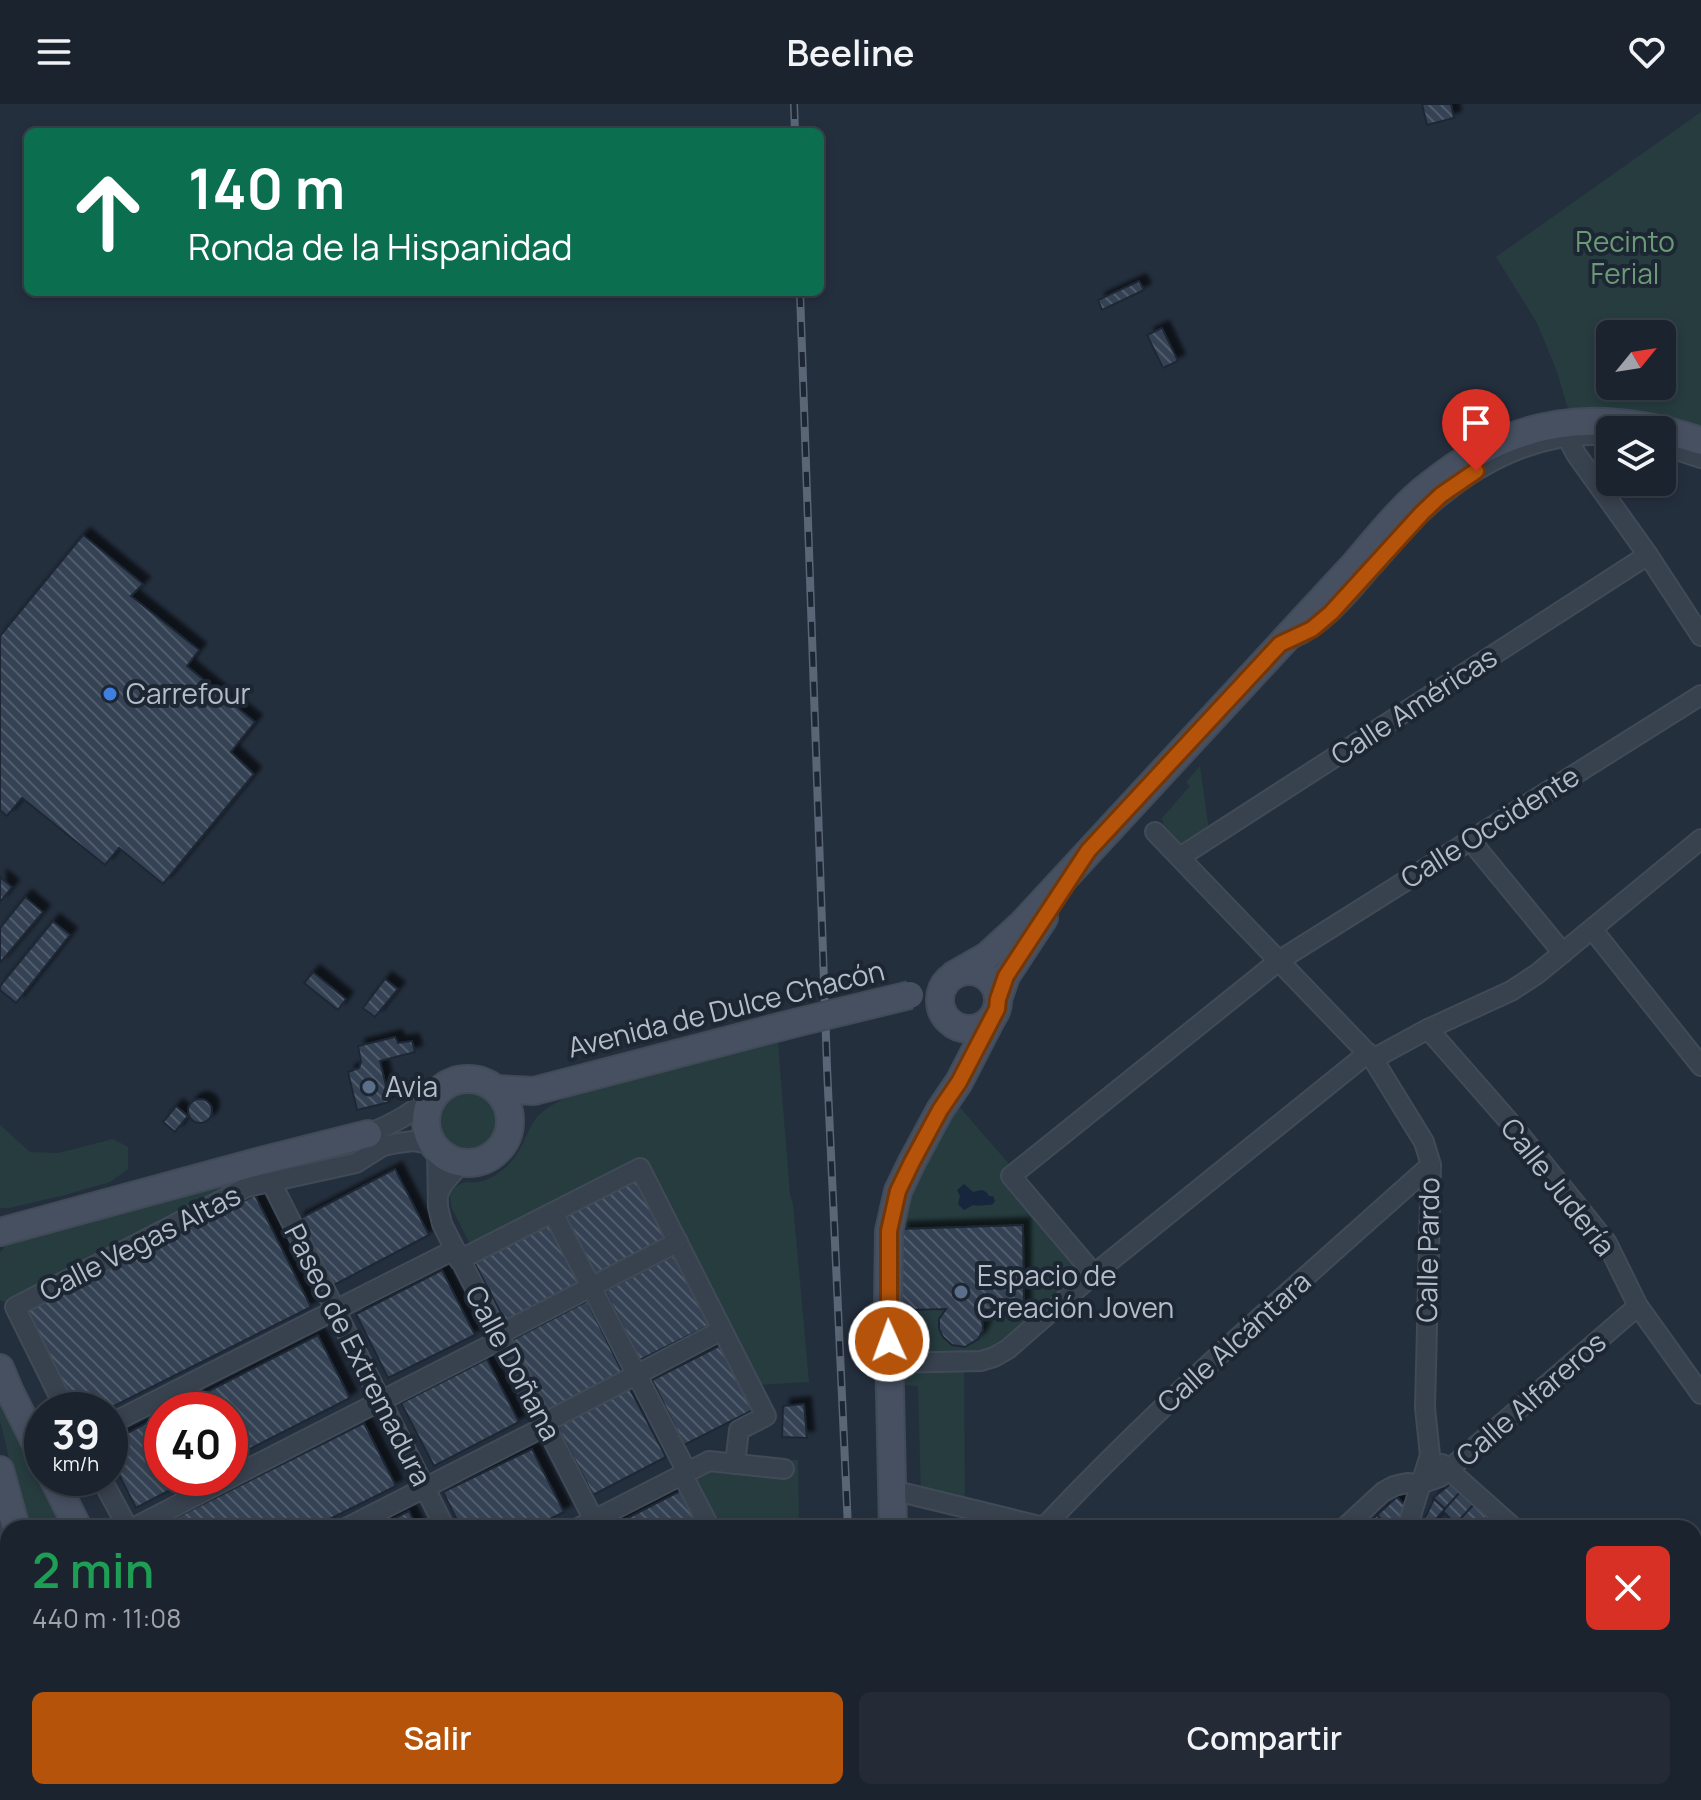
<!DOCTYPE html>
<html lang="es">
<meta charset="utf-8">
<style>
:root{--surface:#1b232e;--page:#242b36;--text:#f1f3f6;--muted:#a0a4aa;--line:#39404a;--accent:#b45309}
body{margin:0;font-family:Manrope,sans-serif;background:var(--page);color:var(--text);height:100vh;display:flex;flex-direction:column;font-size:30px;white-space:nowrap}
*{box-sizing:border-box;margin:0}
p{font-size:26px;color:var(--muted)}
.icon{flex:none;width:44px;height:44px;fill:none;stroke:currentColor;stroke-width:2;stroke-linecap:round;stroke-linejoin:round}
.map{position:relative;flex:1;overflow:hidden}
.drawer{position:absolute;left:0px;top:1416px;width:1702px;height:280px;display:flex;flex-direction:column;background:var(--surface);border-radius:24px 24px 0 0;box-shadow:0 4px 12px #0003,0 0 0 2px var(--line)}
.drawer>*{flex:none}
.guide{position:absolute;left:24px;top:24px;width:800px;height:168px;border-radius:12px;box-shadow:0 4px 12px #0003,0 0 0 2px var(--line);background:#0b6e4f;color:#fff;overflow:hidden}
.needle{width:52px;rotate:60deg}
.buttons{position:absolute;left:1596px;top:216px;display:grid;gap:16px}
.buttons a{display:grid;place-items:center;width:80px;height:80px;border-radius:12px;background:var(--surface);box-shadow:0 4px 12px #0003,0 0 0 2px var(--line);font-size:40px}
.speed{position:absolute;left:24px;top:1288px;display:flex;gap:16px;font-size:40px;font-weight:700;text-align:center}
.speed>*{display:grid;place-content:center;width:104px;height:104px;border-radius:50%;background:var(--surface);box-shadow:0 4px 12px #0003,0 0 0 2px var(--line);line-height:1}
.speed small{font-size:20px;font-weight:400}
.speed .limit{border:12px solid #d22;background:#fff;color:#111}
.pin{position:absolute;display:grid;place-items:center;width:68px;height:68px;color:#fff;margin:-82px -34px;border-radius:50% 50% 50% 0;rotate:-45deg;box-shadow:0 0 8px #0007}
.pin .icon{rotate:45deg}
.me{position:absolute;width:88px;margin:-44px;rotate:358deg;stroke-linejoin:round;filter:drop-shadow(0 0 6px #0008)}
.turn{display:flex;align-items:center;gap:28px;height:168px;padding:0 32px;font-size:36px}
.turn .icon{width:104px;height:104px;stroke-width:2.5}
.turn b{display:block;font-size:56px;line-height:68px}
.round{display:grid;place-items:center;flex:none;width:84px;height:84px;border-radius:12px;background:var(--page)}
.head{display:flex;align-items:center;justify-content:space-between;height:136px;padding:0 32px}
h1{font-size:48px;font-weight:600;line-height:60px;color:#1e9e55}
.primary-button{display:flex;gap:16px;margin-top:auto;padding:16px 32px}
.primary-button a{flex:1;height:92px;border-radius:12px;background:var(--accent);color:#fff;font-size:32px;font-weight:600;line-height:92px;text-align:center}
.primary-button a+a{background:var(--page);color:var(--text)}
header{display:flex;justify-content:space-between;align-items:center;height:104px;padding:0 32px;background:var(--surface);font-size:36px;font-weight:600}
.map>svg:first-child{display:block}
.green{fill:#263c3f;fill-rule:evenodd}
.water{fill:#17263c}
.building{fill:url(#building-back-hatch);stroke:#1f2835;stroke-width:2;filter:url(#shadow)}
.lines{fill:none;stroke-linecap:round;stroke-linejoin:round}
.street-casing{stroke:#414a57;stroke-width:22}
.secondary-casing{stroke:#414a57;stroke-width:30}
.street{stroke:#38414e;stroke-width:18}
.secondary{stroke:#465061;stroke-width:26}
.rail-casing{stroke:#5a6575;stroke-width:8}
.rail{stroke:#1d2633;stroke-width:5;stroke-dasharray:15;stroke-linecap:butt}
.secondary-bridge-casing{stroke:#414a57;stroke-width:30;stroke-linecap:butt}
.secondary-bridge{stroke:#465061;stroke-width:26}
.route-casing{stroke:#753606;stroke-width:20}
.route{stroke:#b45309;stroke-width:14}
.shop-dot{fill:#3f7fe0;stroke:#1d2633;stroke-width:3}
.service-dot{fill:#5c6f8a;stroke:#1d2633;stroke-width:3}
.labels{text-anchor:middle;stroke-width:8;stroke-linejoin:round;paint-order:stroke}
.park-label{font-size:28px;fill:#6b9a76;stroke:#1d2633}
.poi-label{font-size:28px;fill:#b4bcc9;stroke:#1d2633;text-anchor:start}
.street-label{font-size:28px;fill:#b4bcc9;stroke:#1d2633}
</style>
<header><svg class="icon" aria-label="menu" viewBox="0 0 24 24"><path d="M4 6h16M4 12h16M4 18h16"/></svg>Beeline<svg class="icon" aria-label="heart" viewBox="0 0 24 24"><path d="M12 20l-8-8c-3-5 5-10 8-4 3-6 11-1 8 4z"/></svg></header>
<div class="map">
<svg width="1701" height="1696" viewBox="0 0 1701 1696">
<defs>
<pattern id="building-back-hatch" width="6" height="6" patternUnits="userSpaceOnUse" patternTransform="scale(2)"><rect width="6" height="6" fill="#364354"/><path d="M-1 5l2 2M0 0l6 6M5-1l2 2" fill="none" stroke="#515c6b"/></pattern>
<filter id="shadow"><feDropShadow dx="7" dy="-7" stdDeviation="2" flood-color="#0009"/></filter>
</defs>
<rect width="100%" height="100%" fill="#242f3e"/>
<g class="green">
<path d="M1701,8v320l-132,-20 -13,-43 -19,-46 -41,-66zM1610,230h52v52h-52z"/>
<polygon points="1200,662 1210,734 1180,753 1155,728 1164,718 1161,715 1190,682 1186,678"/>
<path d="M778,939l12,152 3,9 16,178 -50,3 -119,-217 -167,82 -21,-41 -3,-16c17,-16 16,-8 34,-12 7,-2 16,-8 22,-13 15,-12 19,-31 29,-47 8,-12 23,-19 36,-25z"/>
<circle cx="468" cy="1017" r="37"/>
<path d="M950,992l66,76 78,102 -86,75 -44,13 1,145 -44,-10 -3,-111 -29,-2v-73l57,-2c-14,21 -4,34 19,38 17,-10 24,-19 11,-37l48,-2 -1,-83 -122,4 -3,-38z"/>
<polygon points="0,1021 30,1048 58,1049 113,1035 128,1043 128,1065 110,1078 65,1091 9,1104 0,1104"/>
<polygon points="261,1057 265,1079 15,1203 0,1196 0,1149 13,1131"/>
<polygon points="0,1292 68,1424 26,1424 0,1317"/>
<polygon points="785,1356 798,1356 799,1424 710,1424 682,1370 709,1357 784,1365"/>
<polygon points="735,1688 835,1688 835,1696 739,1696"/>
</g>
<path class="water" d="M964,1080l9,8 9,-2 4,2 3,4h4l2,5 -3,4c-7,-1 -11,2 -19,0l-9,5 -6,-6 2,-8 -3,-6z"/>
<g class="building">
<polygon points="1422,0 1451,0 1454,14 1427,21"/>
<polygon points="1139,177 1144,186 1102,206 1098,196"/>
<polygon points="1162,224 1178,257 1163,264 1147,231"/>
<polygon points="83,431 143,480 131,492 199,546 187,562 255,618 231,648 254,670 163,780 119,744 105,761 22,694 7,712 0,706 0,532"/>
<polygon points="0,773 12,783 0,798"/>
<polygon points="25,793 43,808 0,859 0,824"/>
<polygon points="53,817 70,831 16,899 0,886 0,882"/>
<polygon points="313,868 346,895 338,906 304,879"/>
<polygon points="385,875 398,885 375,913 363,904"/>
<polygon points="395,933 398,939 412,937 415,948 380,957 390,998 357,1006 348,968 359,964 361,958 358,942"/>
<circle cx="200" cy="1007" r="12"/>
<polygon points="176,1002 188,1012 175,1028 163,1018"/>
<polygon points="395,1065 429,1131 332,1182 297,1116"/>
<polygon points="636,1074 668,1134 596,1172 565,1111"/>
<polygon points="255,1091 311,1203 106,1306 77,1306 26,1206"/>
<polygon points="548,1117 581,1179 506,1219 473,1156"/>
<polygon points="1023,1121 1024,1205 976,1206 982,1214 983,1226 978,1235 965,1243 952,1241 943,1233 939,1225 939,1215 946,1205 910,1206 897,1209 901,1125"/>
<polygon points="676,1150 712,1220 640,1256 605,1187"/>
<polygon points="442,1166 475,1231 388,1274 356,1210"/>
<polygon points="587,1197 623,1269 549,1307 512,1236"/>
<polygon points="318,1231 350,1294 230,1355 230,1306 172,1306"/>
<polygon points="723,1240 755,1305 684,1341 652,1276"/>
<polygon points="487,1255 519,1318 434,1362 401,1299"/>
<polygon points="629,1283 666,1353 593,1391 557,1322"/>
<polygon points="804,1300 807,1334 782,1333 783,1302"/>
<polygon points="162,1311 162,1374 193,1374 136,1404 110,1353 110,1338"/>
<polygon points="364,1319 396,1382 312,1424 155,1424"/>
<polygon points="532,1345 564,1408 532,1424 461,1424 443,1388"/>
<polygon points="1453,1378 1462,1386 1445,1405 1433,1394"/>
<polygon points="1462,1386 1476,1398 1452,1424 1441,1424 1450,1414 1443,1407"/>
<polygon points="680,1387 699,1424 608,1424"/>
<polygon points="1397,1393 1410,1406 1401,1424 1388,1424 1377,1411"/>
<polygon points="1434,1395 1445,1405 1428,1424 1424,1424 1421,1422"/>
<polygon points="1476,1398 1490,1410 1476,1424 1452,1424"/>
<polygon points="409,1407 417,1424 375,1424"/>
<polygon points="1490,1410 1502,1421 1500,1424 1476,1424"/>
<polygon points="1377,1411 1388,1424 1376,1424 1370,1417"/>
<polygon points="1701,1604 1701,1690 1694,1684 1694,1611"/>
<polygon points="1694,1684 1701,1690 1701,1696 1666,1696 1669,1692 1663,1688 1694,1688"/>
<polygon points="317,1688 477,1688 461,1696 301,1696"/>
<polygon points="532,1688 548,1688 552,1696 516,1696"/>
<polygon points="598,1688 690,1688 673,1696 602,1696"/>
<polygon points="1394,1688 1412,1688 1399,1696 1385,1696"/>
<polygon points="1412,1688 1419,1688 1424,1694 1422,1696 1399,1696"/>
<polygon points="1462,1688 1556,1688 1550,1696 1472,1696"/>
<polygon points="1618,1688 1642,1688 1651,1696 1628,1696"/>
</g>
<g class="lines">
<g class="street-casing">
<g id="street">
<polyline points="1567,333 1576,350 1648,451 1701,532"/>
<polyline points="1662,341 1701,354"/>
<path d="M1293,534c35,-16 56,-45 81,-73 21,-24 42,-50 68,-70 46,-38 107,-66 168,-59"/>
<polyline points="1155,728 1373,955 1424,1038 1431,1061 1425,1304 1430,1351 1407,1424"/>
<polyline points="1470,736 1563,849"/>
<polyline points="1180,753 1648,451"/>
<polyline points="1592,825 1701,962"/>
<polyline points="1428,925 1513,1022 1607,1139 1638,1202 1701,1290"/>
<polyline points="1373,955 1428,925 1511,887 1537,870 1701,735"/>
<path d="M368,1030c26,-10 46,-22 68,-40"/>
<polyline points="437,1044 438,1103 442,1120 598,1424"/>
<polyline points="271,1078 445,1424"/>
<polyline points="438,1090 443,1080 462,1058"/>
<polyline points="553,1109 687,1368"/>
<polyline points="459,1156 640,1064 766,1312 739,1326 735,1360"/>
<polyline points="1094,1170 1011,1072 1280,856 1701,591"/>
<polyline points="498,1231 678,1138"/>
<polyline points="889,1259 981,1257 994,1253 1008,1245 1094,1170 1368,949"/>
<polyline points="66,1306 15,1203 247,1083 356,1059 383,1042 398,1039 413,1037 433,1040"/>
<polyline points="544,1319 722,1226"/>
<polyline points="110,1320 454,1146"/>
<polyline points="1442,1360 1514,1424"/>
<polyline points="682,1370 710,1424"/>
<polyline points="101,1374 128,1424"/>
<polyline points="230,1374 500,1236"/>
<polyline points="892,1386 1048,1424"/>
<polyline points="0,1418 8,1447"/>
<path d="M1044,1423c121,-129 255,-244 387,-362"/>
<polyline points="133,1424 230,1374"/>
<polyline points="346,1424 546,1322"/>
<polyline points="578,1424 709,1357 784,1365"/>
<polyline points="1344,1424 1383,1388 1394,1382 1407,1379 1420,1380 1440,1373 1638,1202"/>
<polyline points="1694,1591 1701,1597"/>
<polyline points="0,1643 3,1648 8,1665"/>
<polyline points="14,1688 15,1696"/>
<polyline points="263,1688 267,1696"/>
<polyline points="580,1688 584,1696"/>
<polyline points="735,1688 739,1696"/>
<polyline points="1172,1688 1173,1696"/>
<polyline points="1365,1688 1367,1696"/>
<polyline points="1435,1688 1444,1696"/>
<polyline points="283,1696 298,1688"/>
<polyline points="494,1696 509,1688"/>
<polyline points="708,1696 724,1688"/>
<polyline points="1072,1696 1082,1688"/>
</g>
</g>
<g class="secondary-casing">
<g id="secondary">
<circle cx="969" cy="896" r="29"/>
<path d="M954,871l33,-19 35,-32 333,-360c24,-28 47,-58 76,-80 85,-68 168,-77 270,-43"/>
<polyline points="998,895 1006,872 1044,814"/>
<circle cx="468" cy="1017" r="42"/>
<polyline points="495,985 534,987 795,919"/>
<polyline points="0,1128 261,1057 368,1030"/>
<polyline points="0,1264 10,1288 42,1352"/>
<polyline points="0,1366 16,1424"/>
<polyline points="53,1374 78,1424"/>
<polyline points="893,1424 888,1199 889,1127 898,1087 912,1058 940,1006 959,978 992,914"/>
<polyline points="165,1688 188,1696"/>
<polyline points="206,1688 211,1696"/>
<polyline points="903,1688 903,1696"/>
<polyline points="55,1696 56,1688"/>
<polyline points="104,1696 117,1688"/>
</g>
</g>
<use href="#street" class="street"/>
<use href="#secondary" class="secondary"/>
<g class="rail-casing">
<g id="rail">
<polyline points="794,0 795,28"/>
<polyline points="800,188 827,963 848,1424"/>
<polyline points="858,1688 858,1696"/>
</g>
</g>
<use href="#rail" class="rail"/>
<g class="secondary-bridge-casing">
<polyline id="secondary-bridge" points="795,919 910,891"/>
</g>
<use href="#secondary-bridge" class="secondary-bridge"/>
</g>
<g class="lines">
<g class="route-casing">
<polyline id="route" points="889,1237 889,1127 898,1087 912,1058 940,1006 959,978 997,905 998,895 1006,872 1088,747 1280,540 1312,525 1331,509 1422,409 1441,391 1476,367"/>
</g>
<use href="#route" class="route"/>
</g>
<circle class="shop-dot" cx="110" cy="590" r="8"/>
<g class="service-dot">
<circle cx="369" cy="983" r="8"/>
<circle cx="961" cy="1188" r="8"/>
</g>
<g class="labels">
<g class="park-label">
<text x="1625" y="148">Recinto<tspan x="1625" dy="32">Ferial</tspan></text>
</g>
<g class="poi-label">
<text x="126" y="600">Carrefour</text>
<text x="385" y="993">Avia</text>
<text x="977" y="1182">Espacio de<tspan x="977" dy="32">Creación Joven</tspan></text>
</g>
<g class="street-label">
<text transform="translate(1414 602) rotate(-33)" y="10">Calle Américas</text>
<text transform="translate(1490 723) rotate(-32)" y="10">Calle Occidente</text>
<text transform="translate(726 905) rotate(-14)" y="10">Avenida de Dulce Chacón</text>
<text transform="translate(1558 1083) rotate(52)" y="10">Calle Judería</text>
<text transform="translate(140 1139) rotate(-27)" y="10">Calle Vegas Altas</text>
<text transform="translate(1428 1146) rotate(-89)" y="10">Calle Pardo</text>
<text transform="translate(1234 1238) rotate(-42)" y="10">Calle Alcántara</text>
<text transform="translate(358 1251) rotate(63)" y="10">Paseo de Extremadura</text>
<text transform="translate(513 1259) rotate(62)" y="10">Calle Doñana</text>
<text transform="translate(1531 1295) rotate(-41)" y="10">Calle Alfareros</text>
</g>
</g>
</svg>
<div class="buttons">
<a><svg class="needle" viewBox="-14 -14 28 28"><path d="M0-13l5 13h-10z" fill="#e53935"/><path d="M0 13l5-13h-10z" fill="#a0a4aa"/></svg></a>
<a><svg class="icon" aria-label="layers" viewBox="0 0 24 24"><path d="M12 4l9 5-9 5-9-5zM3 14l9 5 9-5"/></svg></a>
</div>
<div class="speed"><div>39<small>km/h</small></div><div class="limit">40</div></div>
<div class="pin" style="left:1476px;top:367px;background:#d93025"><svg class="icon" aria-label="arrive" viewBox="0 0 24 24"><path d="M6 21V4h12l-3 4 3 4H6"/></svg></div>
<svg class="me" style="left:889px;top:1237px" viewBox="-20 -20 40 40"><circle r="17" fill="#b45309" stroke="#fff" stroke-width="3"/><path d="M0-11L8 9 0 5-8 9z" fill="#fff"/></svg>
<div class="guide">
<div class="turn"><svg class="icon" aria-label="ahead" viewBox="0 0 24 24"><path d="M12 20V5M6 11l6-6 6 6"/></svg><div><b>140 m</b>Ronda de la Hispanidad</div></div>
</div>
<section class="drawer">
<div class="head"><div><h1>2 min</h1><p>440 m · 11:08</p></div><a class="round" style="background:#d93025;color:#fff"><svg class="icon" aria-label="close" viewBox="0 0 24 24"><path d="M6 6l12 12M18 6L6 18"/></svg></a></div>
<div class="primary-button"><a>Salir</a><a>Compartir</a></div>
</section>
</div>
